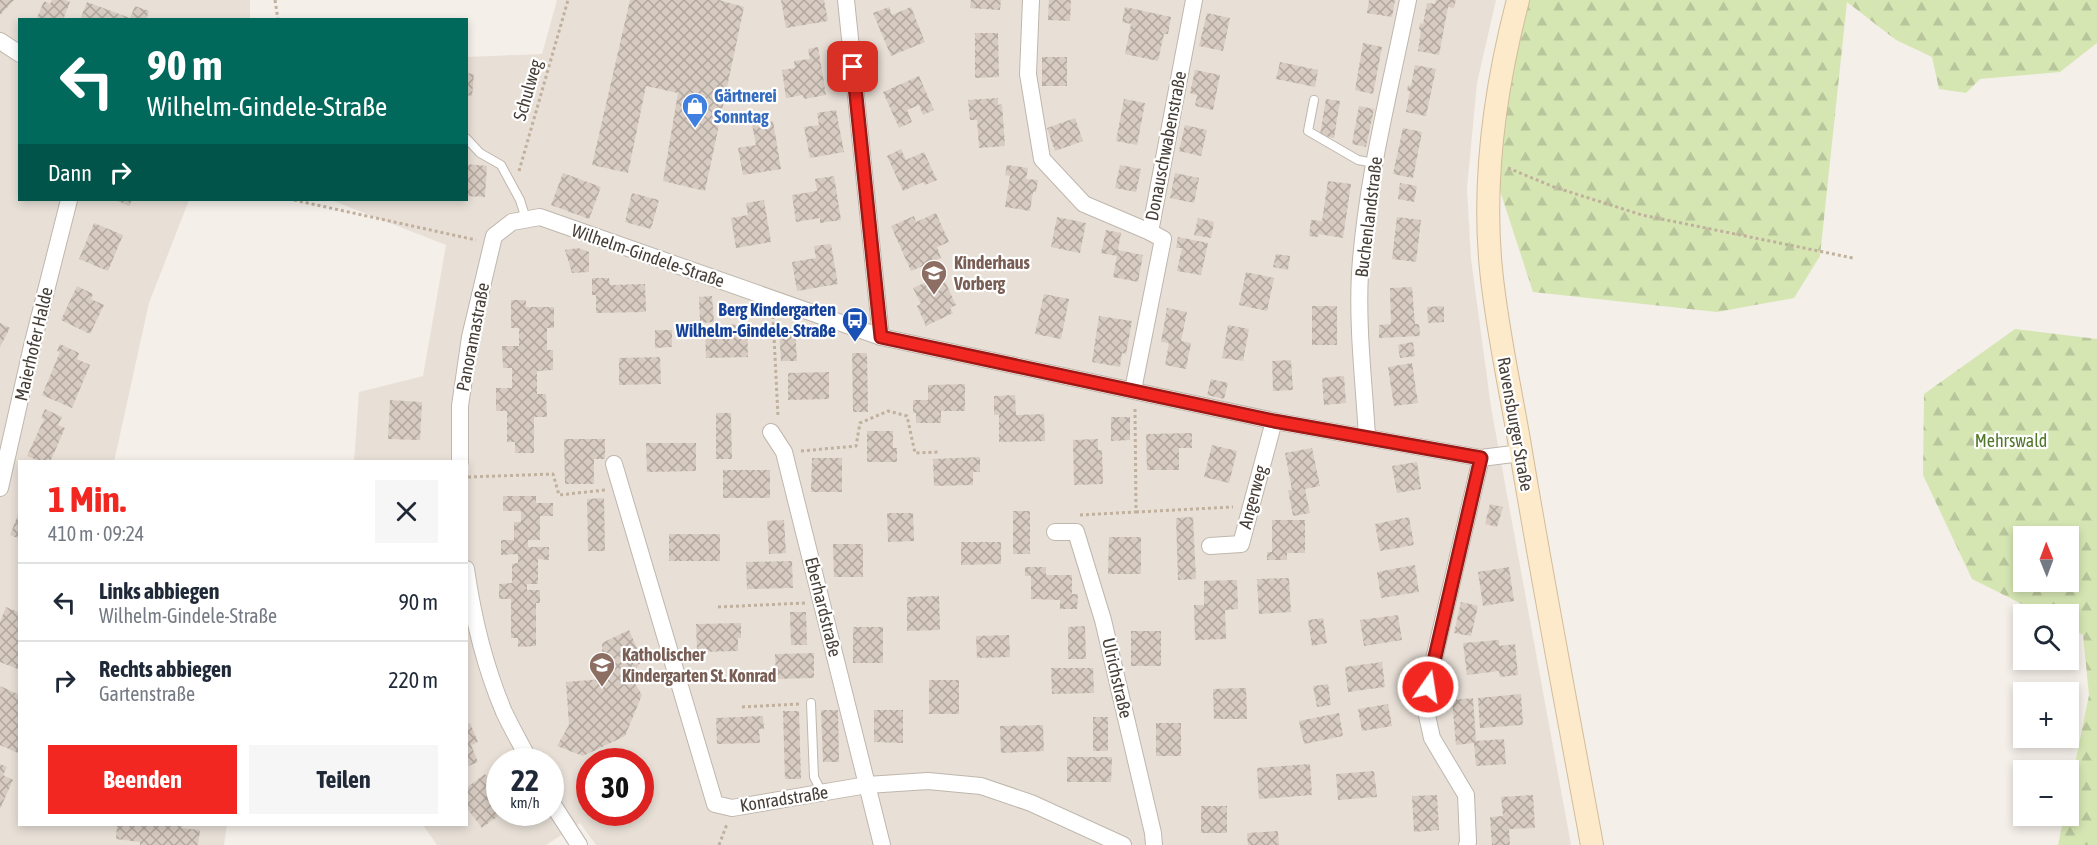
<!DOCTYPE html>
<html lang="de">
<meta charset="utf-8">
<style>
:root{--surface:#fff;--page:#f6f6f7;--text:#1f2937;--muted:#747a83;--line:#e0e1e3;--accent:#f22721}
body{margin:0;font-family:"Asap Condensed",sans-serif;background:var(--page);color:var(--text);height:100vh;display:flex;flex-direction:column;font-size:22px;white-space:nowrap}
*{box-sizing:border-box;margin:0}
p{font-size:20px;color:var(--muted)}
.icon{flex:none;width:33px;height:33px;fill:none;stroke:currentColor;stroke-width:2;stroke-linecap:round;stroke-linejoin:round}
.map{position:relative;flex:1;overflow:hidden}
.sheet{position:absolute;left:18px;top:460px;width:450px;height:366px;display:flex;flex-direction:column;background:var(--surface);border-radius:0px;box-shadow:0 3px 9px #0003}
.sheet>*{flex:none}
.top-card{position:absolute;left:18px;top:18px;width:450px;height:183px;border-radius:0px;box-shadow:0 3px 9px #0003;background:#00695c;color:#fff;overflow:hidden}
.needle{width:39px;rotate:359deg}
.buttons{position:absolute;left:2013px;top:526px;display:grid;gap:12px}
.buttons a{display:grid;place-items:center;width:66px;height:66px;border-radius:0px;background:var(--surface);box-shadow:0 3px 9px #0003;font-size:30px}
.speed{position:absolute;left:486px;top:748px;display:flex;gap:12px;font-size:30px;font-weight:700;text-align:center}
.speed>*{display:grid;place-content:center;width:78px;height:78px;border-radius:50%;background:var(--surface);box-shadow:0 3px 9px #0003;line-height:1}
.speed small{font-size:15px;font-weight:400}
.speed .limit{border:9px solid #d22;background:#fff;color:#111}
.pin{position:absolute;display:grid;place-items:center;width:51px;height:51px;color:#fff;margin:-26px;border-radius:12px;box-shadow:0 3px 9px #0006}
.me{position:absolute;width:66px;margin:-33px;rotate:13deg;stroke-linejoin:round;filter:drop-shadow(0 0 4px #0008)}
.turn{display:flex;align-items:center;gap:21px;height:126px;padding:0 30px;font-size:27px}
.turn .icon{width:78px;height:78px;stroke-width:2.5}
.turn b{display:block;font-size:42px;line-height:51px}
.then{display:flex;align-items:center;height:57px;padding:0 30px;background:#0003;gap:12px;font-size:22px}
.round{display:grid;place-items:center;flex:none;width:63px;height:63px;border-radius:0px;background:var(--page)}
.overview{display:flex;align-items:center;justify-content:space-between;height:102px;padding:0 30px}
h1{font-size:36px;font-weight:700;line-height:45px;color:var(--accent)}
.button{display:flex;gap:12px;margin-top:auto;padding:12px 30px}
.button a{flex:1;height:69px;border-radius:0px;background:var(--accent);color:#fff;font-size:24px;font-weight:700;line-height:69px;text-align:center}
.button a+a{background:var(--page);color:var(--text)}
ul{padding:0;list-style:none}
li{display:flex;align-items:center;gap:18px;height:78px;padding:0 30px;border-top:2px solid var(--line)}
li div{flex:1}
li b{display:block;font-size:22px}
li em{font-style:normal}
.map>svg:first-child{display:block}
.residential{fill:#e8e0d7;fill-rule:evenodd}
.forest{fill:url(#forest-firs);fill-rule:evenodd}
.building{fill:url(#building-cross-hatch)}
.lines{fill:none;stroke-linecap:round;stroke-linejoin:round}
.service-casing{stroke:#bfb6ac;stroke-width:10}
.minor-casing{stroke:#bfb6ac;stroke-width:18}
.secondary-casing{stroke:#d2bc9a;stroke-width:24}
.path{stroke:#c0b09d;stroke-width:3;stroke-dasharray:3 3;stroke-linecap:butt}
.service{stroke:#fff;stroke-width:8}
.minor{stroke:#fff;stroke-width:16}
.secondary{stroke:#fdeaca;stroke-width:22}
.route-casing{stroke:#9d1915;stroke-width:15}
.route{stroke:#f22721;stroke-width:10}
.labels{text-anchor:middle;stroke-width:4.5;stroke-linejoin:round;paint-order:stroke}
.street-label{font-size:18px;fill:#473f37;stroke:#fff}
.shop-label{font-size:18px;font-weight:bold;fill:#366cbe;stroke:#fff;text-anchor:start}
.education-label{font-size:18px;font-weight:bold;fill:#785e54;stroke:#fff;text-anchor:start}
.transit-label{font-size:18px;font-weight:bold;fill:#164399;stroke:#fff;text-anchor:end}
.park-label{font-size:18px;fill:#52772c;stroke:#fff}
</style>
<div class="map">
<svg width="2097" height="845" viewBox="0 0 2097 845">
<defs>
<pattern id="forest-firs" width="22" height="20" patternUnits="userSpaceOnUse" patternTransform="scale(1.5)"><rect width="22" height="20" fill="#d6e6b3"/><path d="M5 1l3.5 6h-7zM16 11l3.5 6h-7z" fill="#b9c69b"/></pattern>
<pattern id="building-cross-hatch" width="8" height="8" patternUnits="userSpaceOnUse" patternTransform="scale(1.5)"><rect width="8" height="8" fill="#d8ccc2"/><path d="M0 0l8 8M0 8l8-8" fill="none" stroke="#b1a79e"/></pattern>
</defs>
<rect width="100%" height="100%" fill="#f4efe9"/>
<g class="residential">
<polygon points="0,0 250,0 250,19 20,20 20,200 189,200 149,303 114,462 20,462 20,825 227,825 224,845 0,845"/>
<path d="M557,0h939l-19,83 -10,105 4,71 20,148 80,438h-975l-16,-22 -34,22h-109l-14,-20h43v-363h-112l5,-70 64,-16 23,-131 -115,-45h135l1,-143 75,-3zM500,762h50v51h-50zM590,762h50v51h-50z"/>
</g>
<g class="forest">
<polygon points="1518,0 2097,0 2097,43 2060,72 1980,79 1966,93 1939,89 1932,57 1896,40 1847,2 1820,256 1794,298 1717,312 1533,292 1490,160"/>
<path d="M2015,329l82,10v506h-39l6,-29h4l1,-22 20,-99 -6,-60 -14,-8 -1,-12h-24l-72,-36 -49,-104 1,-81zM2024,537h44v45h-44z"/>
</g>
<g class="building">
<polygon points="0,0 14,0 0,15"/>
<polygon points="52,0 65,0 70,2 63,20 36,20 44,1 50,4"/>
<polygon points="630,0 719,0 744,7 705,191 663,181 678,93 646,86 628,173 592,165"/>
<polygon points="781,0 824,0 828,21 786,28"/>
<polygon points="971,0 1001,0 1000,10 970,8"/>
<polygon points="1049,0 1071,0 1070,21 1048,20"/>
<polygon points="1369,0 1395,0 1392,17 1367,13"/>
<polygon points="1436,0 1456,0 1454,8 1448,7 1439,55 1418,51 1421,30 1419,30 1420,23 1423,24 1427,3 1435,4"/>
<polygon points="87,2 130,18 135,6 149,11 146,20 80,20"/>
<polygon points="889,7 892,15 911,7 925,42 891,56 873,13"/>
<polygon points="1125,7 1171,17 1168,34 1164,34 1158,61 1125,54 1131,24 1122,22"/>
<polygon points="1207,13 1230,18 1223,51 1199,46"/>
<polygon points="975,33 998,33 999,77 975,78"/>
<polygon points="1363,43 1382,47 1373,94 1355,90"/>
<polygon points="818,47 826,95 804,99 803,95 786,98 782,70 795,68 794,61 810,59 808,49"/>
<rect x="1042" y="57" width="25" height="29"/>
<polygon points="1280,62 1318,70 1315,87 1276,79"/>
<polygon points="1415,65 1436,69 1426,116 1406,112 1410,91 1407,91 1408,85 1411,86"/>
<polygon points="1195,70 1220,75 1213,110 1195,106 1197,95 1190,93"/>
<polygon points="466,73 474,74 472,96 466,95"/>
<polygon points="919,76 934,110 923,115 919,105 907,110 912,122 899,128 883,92"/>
<polygon points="998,98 998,105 1002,104 1005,146 979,148 977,120 970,120 968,100"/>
<polygon points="1124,99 1145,103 1137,145 1116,141"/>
<polygon points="1326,99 1340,101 1334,138 1320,135"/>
<polygon points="1359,106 1374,109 1366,147 1352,144"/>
<polygon points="836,110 844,152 810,158 804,127 819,125 817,113"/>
<polygon points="1075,118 1083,141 1055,151 1047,128"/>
<polygon points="773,121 781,169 743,175 738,148 756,145 752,124"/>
<polygon points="1185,125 1207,130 1201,156 1179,151"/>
<polygon points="1403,128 1422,132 1413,178 1393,174"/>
<polygon points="901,149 906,160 924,152 937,180 925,185 923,182 903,191 887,156"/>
<polygon points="466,164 487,166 485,197 466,196"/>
<polygon points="1007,165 1028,168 1026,179 1038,180 1036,192 1033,192 1030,211 1005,207 1010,176 1005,175"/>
<polygon points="1120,165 1141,169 1136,192 1115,188"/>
<polygon points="563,173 601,187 589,219 551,205"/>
<polygon points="1175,173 1199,178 1194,203 1170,198"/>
<polygon points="834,176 841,220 820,223 820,218 796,222 792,195 817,191 815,179"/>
<polygon points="1328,181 1351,184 1343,238 1319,234 1318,237 1309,236 1311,220 1322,221"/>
<polygon points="1400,183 1417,186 1414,202 1398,199"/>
<polygon points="632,193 659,200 651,229 625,222"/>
<polygon points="115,200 132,200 129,206"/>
<polygon points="764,200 771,242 736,248 731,218 748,215 746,203"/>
<polygon points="936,213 949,242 937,247 941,258 911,271 891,226 914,216 916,222"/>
<polygon points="1057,217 1086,223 1080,253 1051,247"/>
<polygon points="1397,217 1421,220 1416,262 1392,259"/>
<polygon points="1198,218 1214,222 1211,238 1194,235"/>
<polygon points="94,223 123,235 108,271 79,259"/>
<polygon points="1106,230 1121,233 1118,250 1143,255 1138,282 1113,277 1117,256 1101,253"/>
<polygon points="1178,237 1208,243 1201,275 1177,271 1182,248 1176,248"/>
<polygon points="831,244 838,284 797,291 792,262 816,258 814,246"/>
<polygon points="578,248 589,252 589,272 572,273 565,250"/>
<polygon points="1276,254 1290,256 1288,270 1273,267"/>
<polygon points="1246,272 1274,278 1267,311 1239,305"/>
<polygon points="942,275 956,305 950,308 953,313 926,326 917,306 921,304 913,288"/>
<polygon points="592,278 609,278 610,285 645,284 646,312 596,313 596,295 592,295"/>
<polygon points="77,286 93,294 91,299 104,305 90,334 61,320"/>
<polygon points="1412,287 1415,324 1419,324 1420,336 1379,338 1379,325 1391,324 1390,288"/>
<polygon points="1044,294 1069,299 1061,339 1035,334"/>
<polygon points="712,296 714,322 700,323 699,297"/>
<polygon points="511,300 526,300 526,307 554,307 554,328 547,328 547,350 553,350 553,370 537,371 537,394 546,394 547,417 534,417 534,453 515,453 515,442 507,442 507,411 496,411 496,388 512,388 512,368 503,368 502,346 519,346 519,328 511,328"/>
<rect x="1312" y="306" width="25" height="39"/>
<polygon points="1444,306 1444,322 1428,323 1427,307"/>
<polygon points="1167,308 1187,312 1181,341 1191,343 1186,369 1165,365 1169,343 1161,342"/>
<polygon points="1099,316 1132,321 1126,354 1122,353 1120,367 1092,362"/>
<polygon points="0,323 10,328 0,347"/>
<polygon points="747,324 748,357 706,358 705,330 723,329 723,325"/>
<polygon points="1228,325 1249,329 1243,361 1222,358"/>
<polygon points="795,328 797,361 781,361 779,329"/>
<polygon points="655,330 672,330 672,347 655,348"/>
<polygon points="1413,342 1415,356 1400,358 1398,345"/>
<polygon points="60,344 79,353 77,359 90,365 72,408 42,395 60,352 57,351"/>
<polygon points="852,353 867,353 868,412 853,412"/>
<polygon points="660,357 661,384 619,385 619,358"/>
<polygon points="1291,360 1293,390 1273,391 1272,361"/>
<polygon points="1412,363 1418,403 1394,406 1388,367"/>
<polygon points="829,372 829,399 788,400 788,373"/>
<polygon points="1344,376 1346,403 1324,405 1322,378"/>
<polygon points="1211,379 1228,383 1224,399 1207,395"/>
<polygon points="965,384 965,411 941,411 941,423 916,423 916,413 913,413 913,400 928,400 928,385"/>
<polygon points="1015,395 1016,415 1044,414 1045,441 999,442 999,415 994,415 994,396"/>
<polygon points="390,400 422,402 420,440 388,439"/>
<polygon points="45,409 62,417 58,425 65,428 50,462 42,462 27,456 44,419 41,418"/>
<polygon points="716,413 731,413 732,459 716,459"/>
<polygon points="1111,417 1130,417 1130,440 1111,441"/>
<polygon points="867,431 893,431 893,448 897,448 897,462 867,462"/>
<polygon points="1192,433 1192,448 1179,448 1179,470 1147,470 1146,434"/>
<polygon points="564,439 605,439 605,459 594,459 594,484 565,484"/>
<polygon points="1098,439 1098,450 1102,450 1103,484 1074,485 1073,440"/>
<polygon points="646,443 696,443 696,471 647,472"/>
<polygon points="1212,445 1237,451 1229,483 1204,477"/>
<polygon points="1312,448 1320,486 1305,489 1310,513 1293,516 1288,490 1292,490 1285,453"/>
<polygon points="980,457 980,472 973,472 973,485 934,486 933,459"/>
<polygon points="812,458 842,458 842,492 811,492"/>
<polygon points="1417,462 1421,489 1397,493 1392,466"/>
<rect x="723" y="470" width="47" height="28"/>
<polygon points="503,496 536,496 536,503 553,503 553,516 540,516 540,540 528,540 528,547 549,547 549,560 538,559 538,584 527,584 527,590 540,590 540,603 536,603 536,646 518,647 518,638 511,638 511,599 499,599 499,584 512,583 512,564 518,563 518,554 501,555 501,540 514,540 514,522 521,522 521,511 503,511"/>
<polygon points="604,498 605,551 588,551 587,499"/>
<polygon points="1490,504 1503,507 1497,527 1485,524"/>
<rect x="1013" y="511" width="17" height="43"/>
<polygon points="19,512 20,512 20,539 10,535"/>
<polygon points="887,513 913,513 914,541 888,542"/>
<polygon points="1193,517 1196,579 1178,580 1176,518"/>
<polygon points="1409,517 1414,545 1380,551 1375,524"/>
<polygon points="784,520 786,553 769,554 767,521"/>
<polygon points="1272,520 1305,520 1305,553 1287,553 1287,560 1267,560 1267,552 1272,552"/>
<rect x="669" y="534" width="51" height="27"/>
<polygon points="1109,537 1141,537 1141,574 1108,574"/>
<polygon points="961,542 1001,542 1001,564 961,565"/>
<polygon points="833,544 863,544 863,577 834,577"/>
<polygon points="792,561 793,588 747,589 746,562"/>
<polygon points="1415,565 1419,592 1381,598 1377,572"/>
<polygon points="1025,567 1046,567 1046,575 1072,575 1072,594 1078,594 1077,609 1060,609 1060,600 1031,599 1031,576 1025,576"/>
<polygon points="1509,567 1514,601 1483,606 1478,572"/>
<polygon points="1289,578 1291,612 1259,614 1257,579"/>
<polygon points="1237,580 1238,609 1225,610 1226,639 1195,640 1194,605 1204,605 1204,581"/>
<polygon points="939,596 940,630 907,631 907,597"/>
<polygon points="1461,602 1478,606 1471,636 1454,633"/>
<polygon points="6,607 20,613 20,670 0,662 0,622"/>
<polygon points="790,612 806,612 807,645 791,645"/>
<polygon points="1398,615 1402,640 1364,646 1360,620"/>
<polygon points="1323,618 1327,643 1312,646 1308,620"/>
<polygon points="741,623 741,638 738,638 738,651 697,652 696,624"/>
<polygon points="1085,626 1086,659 1068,659 1068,627"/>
<rect x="853" y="627" width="30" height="36"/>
<polygon points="629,630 642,660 631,677 642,695 625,736 583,756 557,746 569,725 566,682 603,679 602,643"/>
<rect x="1131" y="631" width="30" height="35"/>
<polygon points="1009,635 1010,657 977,658 976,636"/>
<polygon points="1499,640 1499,646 1515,644 1518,675 1500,677 1499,671 1467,675 1463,643"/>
<polygon points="814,653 814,678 776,679 775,654"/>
<polygon points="1382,662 1385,687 1348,692 1345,667"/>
<polygon points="1051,668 1093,668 1094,693 1052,694"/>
<rect x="929" y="680" width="30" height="34"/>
<polygon points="1328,684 1331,705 1317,707 1313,686"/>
<polygon points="0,686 20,695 20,754 0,745"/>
<polygon points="1246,688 1247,719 1214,719 1213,689"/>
<polygon points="1521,694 1523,725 1480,728 1478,698"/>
<polygon points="1473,698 1476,741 1504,739 1506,764 1476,766 1474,743 1456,745 1452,700"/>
<polygon points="1388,704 1392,726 1362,731 1358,709"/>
<polygon points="821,710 838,710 839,762 823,762"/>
<polygon points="874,710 903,710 903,743 874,742"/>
<polygon points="783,711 799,711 801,779 785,779"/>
<polygon points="1339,713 1343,736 1304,744 1299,721"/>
<polygon points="763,716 764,729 759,729 760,743 717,744 716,718"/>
<rect x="1093" y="717" width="15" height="34"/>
<polygon points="470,723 478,742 471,745 478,762 466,767 466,724"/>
<rect x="1156" y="723" width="25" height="33"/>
<polygon points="1043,725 1044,751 1001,753 1000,726"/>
<polygon points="1067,757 1112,757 1111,782 1067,782"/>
<polygon points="0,764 7,767 3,775 13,780 0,809"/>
<polygon points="1310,764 1312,795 1259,799 1257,768"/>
<polygon points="1374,771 1377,797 1338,800 1336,774"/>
<polygon points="485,774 500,794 500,813 502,813 482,828 466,807 466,788"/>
<polygon points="1437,795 1439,830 1414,832 1412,796"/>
<polygon points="1533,795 1535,828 1509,829 1510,845 1492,845 1490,817 1503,816 1501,797"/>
<rect x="1201" y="806" width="26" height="27"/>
<polygon points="117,825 182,825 181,828 200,830 198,845 140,845 140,842 116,839"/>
<polygon points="1278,831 1279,845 1248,845 1247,833"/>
</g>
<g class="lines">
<g class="service-casing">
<g id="service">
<polyline points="1314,100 1308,131 1358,160 1374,163"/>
<polyline points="466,138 480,153 501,165 520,200 526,219"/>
<polyline points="811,703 814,777 822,793"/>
</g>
</g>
<g class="minor-casing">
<g id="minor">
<polyline points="846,0 881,337"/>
<polyline points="1031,0 1028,74 1042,159 1084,204 1150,232"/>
<polyline points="0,41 20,54"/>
<polyline points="1133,390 1163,239 1150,232 1194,0"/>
<polyline points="771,432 784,452 882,845"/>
<path d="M1367,437c-3,-54 -10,-110 -7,-164 6,-92 30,-183 48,-273"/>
<polyline points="460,462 460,406 470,337 494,236 512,222 540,217 881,337 1274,421 1481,458 1521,453"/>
<polyline points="614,464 715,804 732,808 867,785 928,781 981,786 1031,803 1123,845"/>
<polyline points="0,488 32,346 69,200"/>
<polyline points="1055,532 1076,532 1103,620 1153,833 1154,845"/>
<polyline points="1210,546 1241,544 1274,421"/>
<path d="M466,569c7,49 19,98 38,143 8,17 18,34 26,50"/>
<polyline points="550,800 579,845"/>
<polyline points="1467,845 1468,842 1466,795 1432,738 1424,702 1481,458"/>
</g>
</g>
<g class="secondary-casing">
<path id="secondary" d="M1518,0c-23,88 -36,178 -27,269 6,62 20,122 30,183 22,132 47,262 71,393"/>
</g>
<g class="path">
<polyline points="275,0 278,20"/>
<polyline points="1508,168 1554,187 1642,215 1853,258"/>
<polyline points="519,171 568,0"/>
<polyline points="294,200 476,240"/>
<polyline points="773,316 778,417"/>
<polyline points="801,451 856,446 860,423 888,411 907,416 915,453 939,452"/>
<polyline points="468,477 553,474 559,495 605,490"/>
<polyline points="1136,512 1233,507"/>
<polyline points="1080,515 1136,512 1135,409"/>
<polyline points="718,607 805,603"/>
<polyline points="742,707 799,704"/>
<polyline points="719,845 727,824"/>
</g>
<use href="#service" class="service"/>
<use href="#minor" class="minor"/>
<use href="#secondary" class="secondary"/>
</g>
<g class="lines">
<g class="route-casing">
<polyline id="route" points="853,67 881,337 1274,421 1481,458 1428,687"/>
</g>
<use href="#route" class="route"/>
</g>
<defs>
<g id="shop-pin" transform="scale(1.35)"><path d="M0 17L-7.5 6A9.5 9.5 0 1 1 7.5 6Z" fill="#3f7fe0" stroke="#fff"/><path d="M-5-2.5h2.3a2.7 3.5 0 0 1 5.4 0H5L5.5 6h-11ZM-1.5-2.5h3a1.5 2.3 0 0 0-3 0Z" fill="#fff"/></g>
<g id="school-pin" transform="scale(1.35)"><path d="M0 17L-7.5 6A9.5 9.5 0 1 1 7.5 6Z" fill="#8d6e63" stroke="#fff"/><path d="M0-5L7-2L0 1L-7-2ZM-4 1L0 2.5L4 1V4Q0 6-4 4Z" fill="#fff"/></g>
<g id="bus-pin" transform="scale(1.35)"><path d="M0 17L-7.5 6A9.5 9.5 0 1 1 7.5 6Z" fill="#1a4fb4" stroke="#fff"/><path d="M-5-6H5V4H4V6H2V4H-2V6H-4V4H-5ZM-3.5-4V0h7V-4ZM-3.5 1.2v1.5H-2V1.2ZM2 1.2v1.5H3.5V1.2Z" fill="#fff"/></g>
</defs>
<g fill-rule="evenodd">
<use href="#shop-pin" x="695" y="106"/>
<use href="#school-pin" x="934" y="273"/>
<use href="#bus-pin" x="855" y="320"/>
<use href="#school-pin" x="602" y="665"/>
</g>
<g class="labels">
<g class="street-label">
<text transform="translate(528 90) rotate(-74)" y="6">Schulweg</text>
<text transform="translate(1166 146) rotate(-79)" y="6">Donauschwabenstraße</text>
<text transform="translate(1369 217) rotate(-83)" y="6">Buchenlandstraße</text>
<text transform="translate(648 256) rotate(19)" y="6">Wilhelm-Gindele-Straße</text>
<text transform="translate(473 337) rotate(-79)" y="6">Panoramastraße</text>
<text transform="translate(34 344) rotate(-77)" y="6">Maierhofer Halde</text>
<text transform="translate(1515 424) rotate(80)" y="6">Ravensburger Straße</text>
<text transform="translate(1253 497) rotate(-75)" y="6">Angerweg</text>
<text transform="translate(823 607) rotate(76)" y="6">Eberhardstraße</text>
<text transform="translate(1117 678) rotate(77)" y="6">Ulrichstraße</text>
<text transform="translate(784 799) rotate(-9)" y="6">Konradstraße</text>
</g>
<g class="shop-label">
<text x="714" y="102">Gärtnerei<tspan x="714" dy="21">Sonntag</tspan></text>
</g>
<g class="education-label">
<text x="954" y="269">Kinderhaus<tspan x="954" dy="21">Vorberg</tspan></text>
<text x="622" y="661">Katholischer<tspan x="622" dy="21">Kindergarten St. Konrad</tspan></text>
</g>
<g class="transit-label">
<text x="836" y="316">Berg Kindergarten<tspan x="836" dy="21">Wilhelm-Gindele-Straße</tspan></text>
</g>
<g class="park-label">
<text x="2011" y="447">Mehrswald</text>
</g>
</g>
</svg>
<div class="buttons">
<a><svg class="needle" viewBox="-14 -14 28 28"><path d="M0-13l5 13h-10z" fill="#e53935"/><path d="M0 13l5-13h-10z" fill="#747a83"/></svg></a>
<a><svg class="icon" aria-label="search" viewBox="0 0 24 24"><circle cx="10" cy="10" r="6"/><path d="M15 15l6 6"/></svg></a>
<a>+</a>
<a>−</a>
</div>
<div class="speed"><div>22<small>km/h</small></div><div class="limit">30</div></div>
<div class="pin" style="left:853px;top:67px;background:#d93025"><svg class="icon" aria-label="arrive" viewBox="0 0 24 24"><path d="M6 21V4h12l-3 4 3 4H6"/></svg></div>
<svg class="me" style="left:1428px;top:687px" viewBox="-20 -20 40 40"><circle r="17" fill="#f22721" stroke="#fff" stroke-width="3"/><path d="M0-11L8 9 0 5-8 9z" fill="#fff"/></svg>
<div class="top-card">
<div class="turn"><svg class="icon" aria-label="left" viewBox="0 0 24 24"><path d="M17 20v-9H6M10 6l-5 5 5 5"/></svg><div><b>90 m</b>Wilhelm-Gindele-Straße</div></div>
<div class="then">Dann<svg class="icon" aria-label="right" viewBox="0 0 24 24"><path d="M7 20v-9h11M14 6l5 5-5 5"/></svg></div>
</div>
<section class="sheet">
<div class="overview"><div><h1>1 Min.</h1><p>410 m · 09:24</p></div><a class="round"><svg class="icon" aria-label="close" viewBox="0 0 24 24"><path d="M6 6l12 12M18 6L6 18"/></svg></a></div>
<ul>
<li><svg class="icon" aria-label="left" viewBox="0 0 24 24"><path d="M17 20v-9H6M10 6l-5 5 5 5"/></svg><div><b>Links abbiegen</b><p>Wilhelm-Gindele-Straße</p></div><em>90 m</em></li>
<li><svg class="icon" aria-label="right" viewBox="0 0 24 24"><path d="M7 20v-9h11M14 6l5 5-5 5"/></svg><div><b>Rechts abbiegen</b><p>Gartenstraße</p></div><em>220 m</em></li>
</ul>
<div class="button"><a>Beenden</a><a>Teilen</a></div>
</section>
</div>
